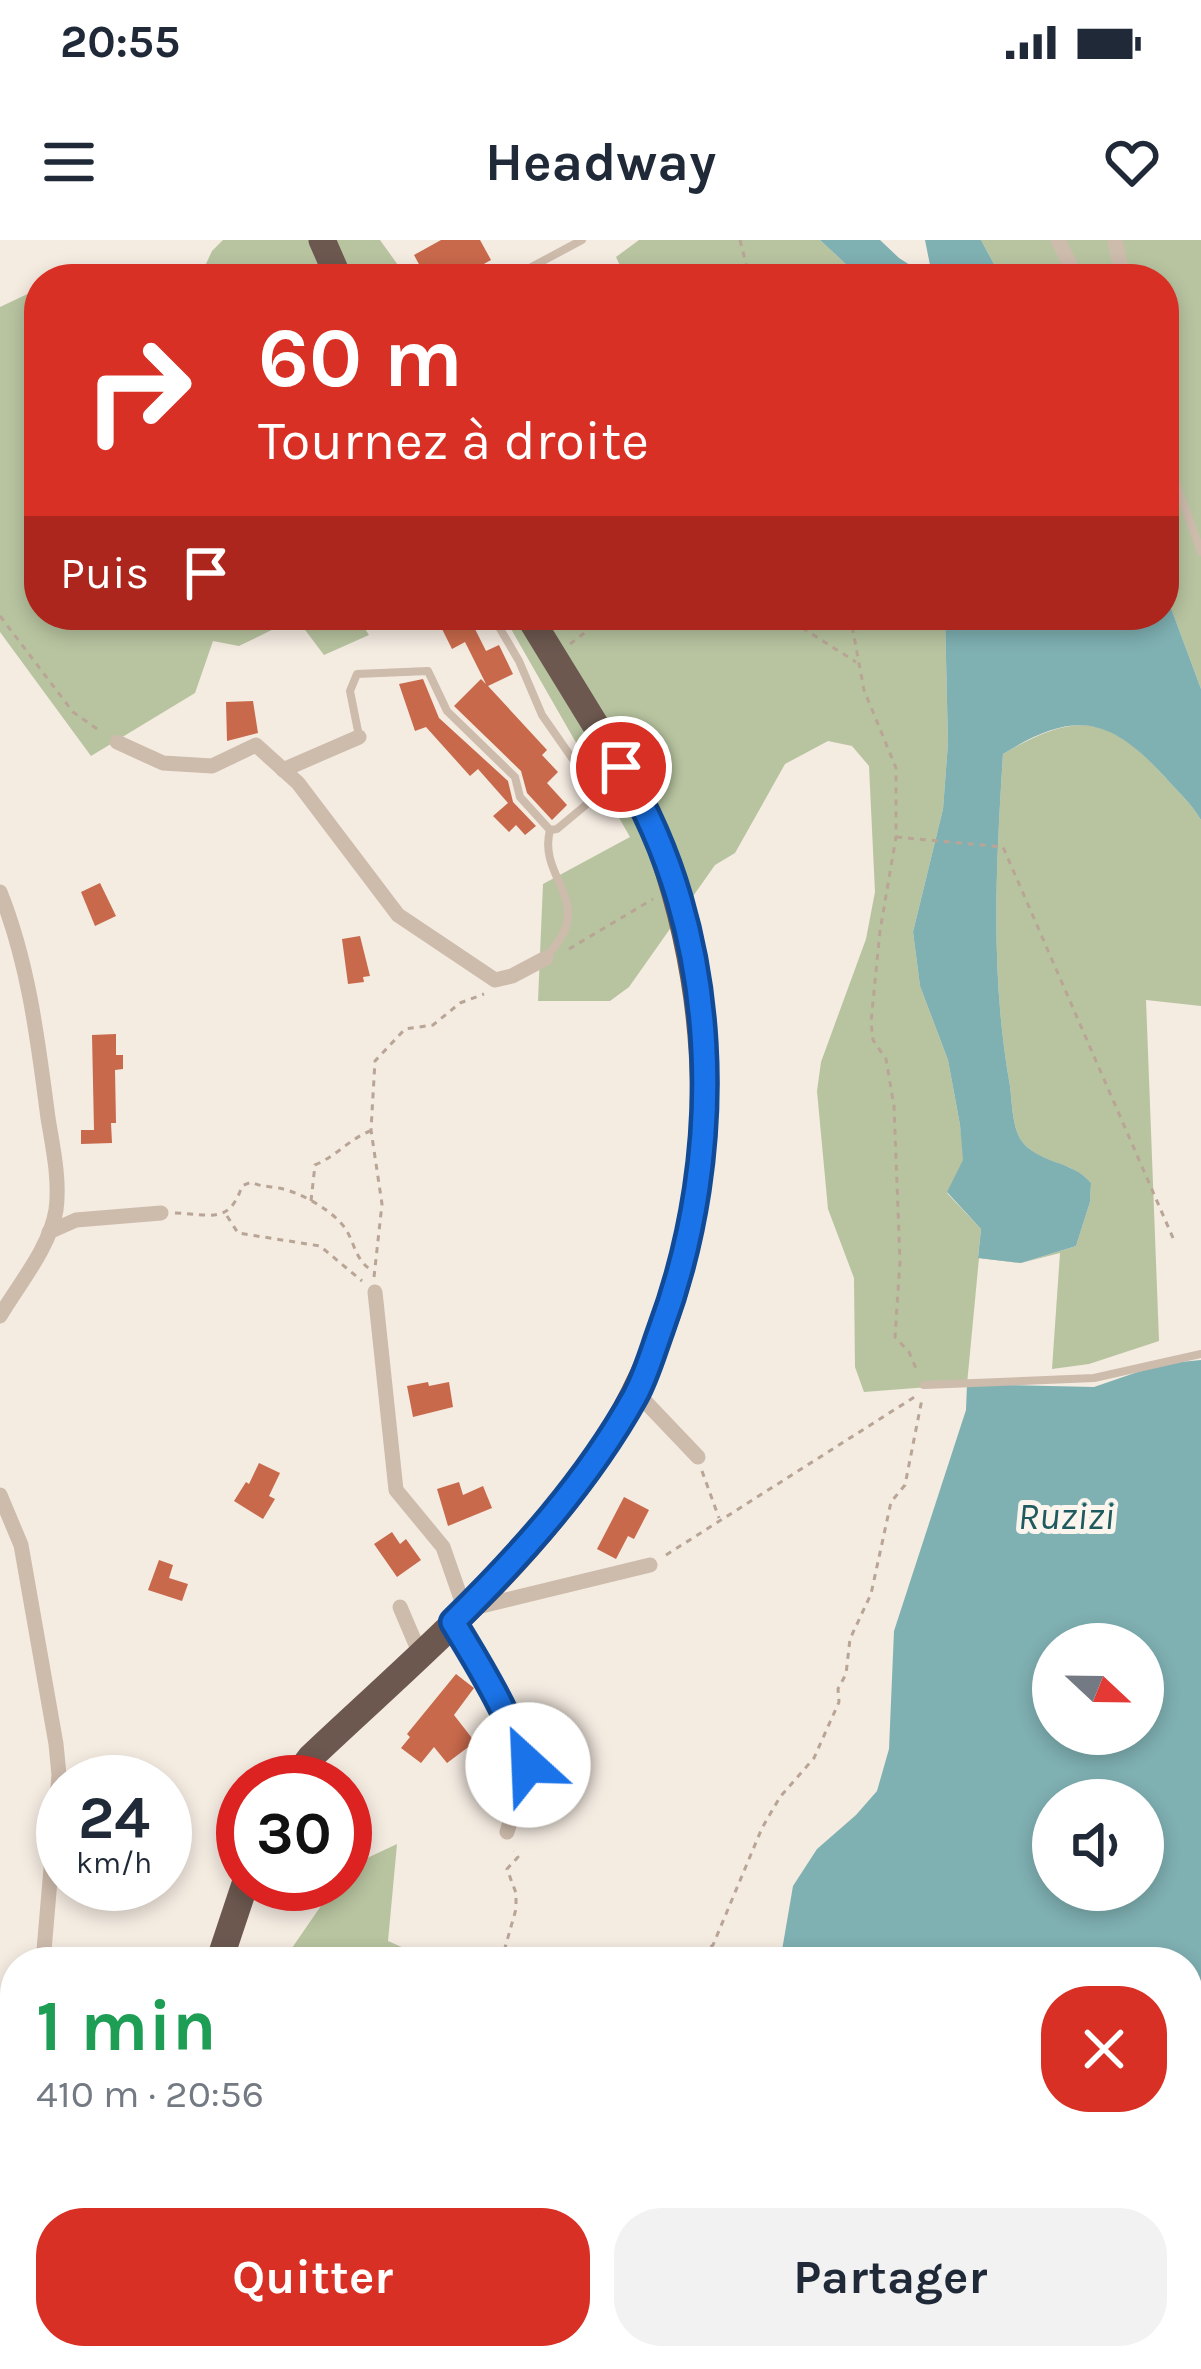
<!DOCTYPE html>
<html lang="fr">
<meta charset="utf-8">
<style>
:root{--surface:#fff;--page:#f2f2f3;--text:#1f2937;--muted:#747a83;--accent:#d93025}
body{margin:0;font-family:Karla,sans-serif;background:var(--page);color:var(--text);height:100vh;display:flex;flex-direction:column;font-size:45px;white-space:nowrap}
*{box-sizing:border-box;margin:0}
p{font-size:39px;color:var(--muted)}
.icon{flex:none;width:66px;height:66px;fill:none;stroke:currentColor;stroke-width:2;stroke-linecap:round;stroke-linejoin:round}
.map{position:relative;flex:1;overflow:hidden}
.drawer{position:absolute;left:0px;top:1707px;width:1203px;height:423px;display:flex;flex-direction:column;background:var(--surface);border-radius:48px 48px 0 0;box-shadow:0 6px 18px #0003}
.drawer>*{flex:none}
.banner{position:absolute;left:24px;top:24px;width:1155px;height:366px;border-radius:48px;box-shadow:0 6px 18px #0003;background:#d93025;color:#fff;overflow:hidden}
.needle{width:78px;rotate:112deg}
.tools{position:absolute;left:1032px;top:1383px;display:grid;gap:24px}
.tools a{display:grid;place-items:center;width:132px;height:132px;border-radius:50%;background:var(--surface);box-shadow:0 6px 18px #0003;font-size:60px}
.speed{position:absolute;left:36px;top:1515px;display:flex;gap:24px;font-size:60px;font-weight:700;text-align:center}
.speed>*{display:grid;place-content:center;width:156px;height:156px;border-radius:50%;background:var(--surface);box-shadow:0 6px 18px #0003;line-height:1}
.speed small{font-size:30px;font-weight:400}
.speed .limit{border:18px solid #d22;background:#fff;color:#111}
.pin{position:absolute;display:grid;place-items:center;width:102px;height:102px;color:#fff;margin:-51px;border:6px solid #fff;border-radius:50%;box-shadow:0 3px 12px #0007}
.me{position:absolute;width:132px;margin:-66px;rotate:335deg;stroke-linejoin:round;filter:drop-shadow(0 0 9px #0008)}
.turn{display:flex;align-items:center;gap:42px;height:252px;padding:0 36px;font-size:54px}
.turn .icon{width:156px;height:156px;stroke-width:2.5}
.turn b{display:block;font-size:84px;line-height:102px}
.then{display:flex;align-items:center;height:114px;padding:0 36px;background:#0003;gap:24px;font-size:45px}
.round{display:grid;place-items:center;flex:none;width:126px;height:126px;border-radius:48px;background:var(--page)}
.headline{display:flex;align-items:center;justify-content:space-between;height:204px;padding:0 36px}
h1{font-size:72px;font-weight:700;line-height:90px;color:#1e9e55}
.action{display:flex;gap:24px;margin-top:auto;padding:24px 36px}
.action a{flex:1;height:138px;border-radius:48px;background:var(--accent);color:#fff;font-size:48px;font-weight:700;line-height:138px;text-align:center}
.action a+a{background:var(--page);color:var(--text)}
.status{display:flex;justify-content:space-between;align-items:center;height:84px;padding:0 60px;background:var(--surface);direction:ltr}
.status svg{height:33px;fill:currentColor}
header{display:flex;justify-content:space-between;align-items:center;height:156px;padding:0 36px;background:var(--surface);font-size:54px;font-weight:700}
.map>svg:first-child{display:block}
.green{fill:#b8c4a0}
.water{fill:#7fb0b2;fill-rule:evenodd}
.building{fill:#c8694b}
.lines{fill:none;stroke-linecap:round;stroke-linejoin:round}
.path{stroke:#b9a596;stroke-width:3;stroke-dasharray:6 6;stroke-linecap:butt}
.service{stroke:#cdbbac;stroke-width:8}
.minor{stroke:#cdbbac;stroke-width:15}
.trunk{stroke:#6c584f;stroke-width:27}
.route-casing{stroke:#114b97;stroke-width:30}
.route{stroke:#1a73e8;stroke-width:21}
.labels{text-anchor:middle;stroke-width:10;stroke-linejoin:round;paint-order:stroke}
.water-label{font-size:39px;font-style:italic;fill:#1f5a5e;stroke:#fbf5ee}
</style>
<div class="status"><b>20:55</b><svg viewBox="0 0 49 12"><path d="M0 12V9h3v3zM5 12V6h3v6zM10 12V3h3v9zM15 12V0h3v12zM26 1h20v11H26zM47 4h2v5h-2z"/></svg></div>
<header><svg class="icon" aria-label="menu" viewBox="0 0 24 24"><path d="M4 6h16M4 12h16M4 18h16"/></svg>Headway<svg class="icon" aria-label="heart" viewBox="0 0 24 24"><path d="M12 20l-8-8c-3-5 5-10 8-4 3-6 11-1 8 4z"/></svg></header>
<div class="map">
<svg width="1201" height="2129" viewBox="0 0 1201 2129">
<rect width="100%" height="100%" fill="#f4ebe1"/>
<g class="green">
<polygon points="223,0 380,0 408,39 199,39 212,11"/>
<polygon points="639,0 820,0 862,39 626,39 616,17"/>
<polygon points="981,0 1201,0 1201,449 1164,349 1164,39 1002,39"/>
<polygon points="36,50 39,375 356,375 369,395 324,415 296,378 239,406 213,401 195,453 91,516 0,392 0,67"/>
<path d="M503,375h442l3,128 -5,66 -30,123 7,54 28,74 12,65 4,35 -17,33 34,36 -3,28 43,6 55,-17 14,-44 1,-19c-17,-22 -54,-19 -70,-43 -9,-14 -9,-38 -11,-54 -20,-112 -14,-220 -7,-332 73,-43 105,-40 162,23 12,14 27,27 36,43v186l-55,-6 13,341 -70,23 -37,5 8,-116 -39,10 -42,-5 -12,126 -103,8 -9,-25 -1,-89 -26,-69 -11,-118 4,-29 45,-123 9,-47 -6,-126 -17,-20 -24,-5 -43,23 -50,89 -20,12 -86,122 -19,14h-72l5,-117 87,-47z"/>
<polygon points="397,1604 388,1701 436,1722 292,1722 292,1708 336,1644 345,1644 348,1627"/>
<polygon points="1188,2039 1201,2044 1201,2129 1060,2129 1058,2115 1188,2115"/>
</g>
<g class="water">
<polygon points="820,0 880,0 899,18 924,34 931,30 925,0 981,0 1002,39 862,39"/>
<path d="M1164,349l37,100v131c-9,-16 -24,-29 -36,-43 -56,-61 -91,-67 -162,-23 -7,112 -13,220 7,332 2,16 2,40 11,54 15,23 53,21 70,43l-1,19 -14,44 -55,17 -43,-5 3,-29 -34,-37 16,-32 -3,-35 -12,-65 -28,-74 -7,-54 30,-123 5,-66 -3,-128h219z"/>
<path d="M1201,1120v924l-13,-5v-317h-408l13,-76 24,-37 39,-34 21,-24 12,-42 5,-118 72,-221 1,-26 127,3 67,-23zM1053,1404h90v90h-90zM1053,1560h90v90h-90z"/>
<polygon points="859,2115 1058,2115 1060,2129 863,2129"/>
</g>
<g class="building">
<polygon points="441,0 480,0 491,20 473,30 470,24 442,39 427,39 414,15"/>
<polygon points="435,375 468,375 486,411 499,405 513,434 488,446 547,510 542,515 558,532 547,543 567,565 552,580 527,553 521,531 454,466 481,439 486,444 465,402 452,409"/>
<polygon points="423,439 439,478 508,541 513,562 536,586 525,595 516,585 509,592 493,576 508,563 478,529 470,536 426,487 415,491 399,444"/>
<polygon points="253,461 258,493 227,501 226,462"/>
<polygon points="100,643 116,676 95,686 81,652"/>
<polygon points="360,696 370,736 363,737 364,742 348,744 342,699"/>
<polygon points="116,794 116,815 123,815 123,829 115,830 116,883 111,883 112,903 81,904 81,890 94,890 92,795"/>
<polygon points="428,1142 429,1146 449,1142 453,1167 413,1177 407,1146"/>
<polygon points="259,1223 280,1233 269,1256 275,1259 263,1279 234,1261 246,1242 249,1244"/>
<polygon points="459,1242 463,1255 483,1246 492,1268 448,1286 437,1249"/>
<polygon points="624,1257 649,1270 634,1299 628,1296 616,1319 597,1309"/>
<polygon points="392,1292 400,1304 406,1299 421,1320 397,1337 374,1304"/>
<polygon points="159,1320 173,1325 169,1338 188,1344 182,1361 148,1350"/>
<polygon points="456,1434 474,1448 454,1475 475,1502 447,1523 434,1507 421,1523 401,1508 410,1497 407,1494"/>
</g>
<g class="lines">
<g class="path">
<polyline points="740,0 750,39"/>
<polyline points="782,375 856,422"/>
<polyline points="850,375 864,450 896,528 896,597 880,691 871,782 873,800 886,819 894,866 900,1021 895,1097 909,1112 918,1133"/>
<polyline points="0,376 73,472 100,491"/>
<polyline points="570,404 592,387 593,375"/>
<polyline points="896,597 1003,607 1173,998"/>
<polyline points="569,709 653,659"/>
<path d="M311,961l4,-36c21,-9 35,-26 55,-34"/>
<path d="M175,973c36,1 54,12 67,-27l9,-4c10,5 17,4 28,6 20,4 47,19 61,34 15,15 12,35 31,48"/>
<polyline points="227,976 238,993 320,1006 362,1041"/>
<polyline points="374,1037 382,964 371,890 375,821 405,789 433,785 460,763 484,754"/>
<polyline points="702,1231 719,1278"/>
<polyline points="666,1315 916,1156"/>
<polyline points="501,1722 516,1669 516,1653 507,1629 518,1617 514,1611"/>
<polyline points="692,1722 713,1705 762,1588 780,1557 814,1518 839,1462 838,1449 846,1434 850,1399 871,1354 891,1262 905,1245 922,1159"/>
<polyline points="561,2115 568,2129"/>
</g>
<g class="service">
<polyline points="509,39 582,0"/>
<polyline points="1164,210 1201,312"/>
<polyline points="492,375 519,421 542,475 595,551 636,562"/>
<polyline points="359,496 350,451 357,434 428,431 447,471 515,537 520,557 550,590"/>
<path d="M547,717c7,-10 18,-22 20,-34 7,-34 -27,-54 -17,-93l7,-1 42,-35"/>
<polyline points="924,1145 1094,1138 1201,1114"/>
</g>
<g class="minor">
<polyline points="1058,0 1077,39"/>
<polyline points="1115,0 1123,39"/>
<polyline points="117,502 163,523 212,526 256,505 298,543 398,675 495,740 512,736 546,718"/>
<polyline points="283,530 359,497"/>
<path d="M0,652c29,72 38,150 48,226 5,30 12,62 8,92 -6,37 -37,74 -56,106"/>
<polyline points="49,992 76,980 161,973"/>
<polyline points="375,1052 396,1250 443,1307 465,1370 650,1325"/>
<polyline points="637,1153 698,1217"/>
<polyline points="0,1255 21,1305 56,1504 59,1535 43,1722"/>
<polyline points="400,1367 420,1414"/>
<polyline points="453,1382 498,1457 506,1479 524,1502 528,1525 507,1592"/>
<polyline points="0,1825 15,1800"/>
<polyline points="0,1942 15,1931"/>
<polyline points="0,1981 15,1995"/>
</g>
<g class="trunk">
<polyline points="322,0 339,39"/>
<path d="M292,1542l19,-25c96,-91 202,-179 278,-288 135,-195 146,-443 57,-659 -9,-22 -25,-43 -37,-63 -27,-44 -54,-88 -81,-132"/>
<polyline points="219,1722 245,1644"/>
<polyline points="0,1870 15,1870"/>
</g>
</g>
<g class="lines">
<g class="route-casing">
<path id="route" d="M528,1525c-4,-21 -15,-32 -23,-51 -15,-32 -34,-62 -52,-92 69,-68 134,-140 182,-226 11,-20 18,-45 26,-67 66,-178 61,-397 -40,-562"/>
</g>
<use href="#route" class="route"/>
</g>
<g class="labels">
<g class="water-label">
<text x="1066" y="1289">Ruzizi</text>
</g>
</g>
</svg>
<div class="tools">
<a><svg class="needle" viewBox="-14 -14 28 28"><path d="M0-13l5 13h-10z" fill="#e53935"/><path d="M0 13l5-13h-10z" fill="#747a83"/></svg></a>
<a><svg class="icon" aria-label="sound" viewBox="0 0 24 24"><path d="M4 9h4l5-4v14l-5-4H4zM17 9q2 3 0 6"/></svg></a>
</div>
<div class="speed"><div>24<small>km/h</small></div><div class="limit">30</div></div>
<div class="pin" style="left:621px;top:527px;background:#d93025"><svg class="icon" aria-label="arrive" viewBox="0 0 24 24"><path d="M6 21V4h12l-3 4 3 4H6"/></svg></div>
<svg class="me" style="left:528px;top:1525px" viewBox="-20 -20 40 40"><circle r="19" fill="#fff"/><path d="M0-13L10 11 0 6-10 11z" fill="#1a73e8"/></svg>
<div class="banner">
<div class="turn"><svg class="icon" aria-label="right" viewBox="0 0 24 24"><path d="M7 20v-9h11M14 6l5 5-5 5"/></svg><div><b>60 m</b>Tournez à droite</div></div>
<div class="then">Puis<svg class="icon" aria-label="arrive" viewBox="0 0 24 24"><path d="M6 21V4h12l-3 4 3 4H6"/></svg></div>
</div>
<section class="drawer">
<div class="headline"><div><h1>1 min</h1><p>410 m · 20:56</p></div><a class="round" style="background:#d93025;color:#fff"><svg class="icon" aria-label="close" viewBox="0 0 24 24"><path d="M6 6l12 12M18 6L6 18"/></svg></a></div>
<div class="action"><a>Quitter</a><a>Partager</a></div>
</section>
</div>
